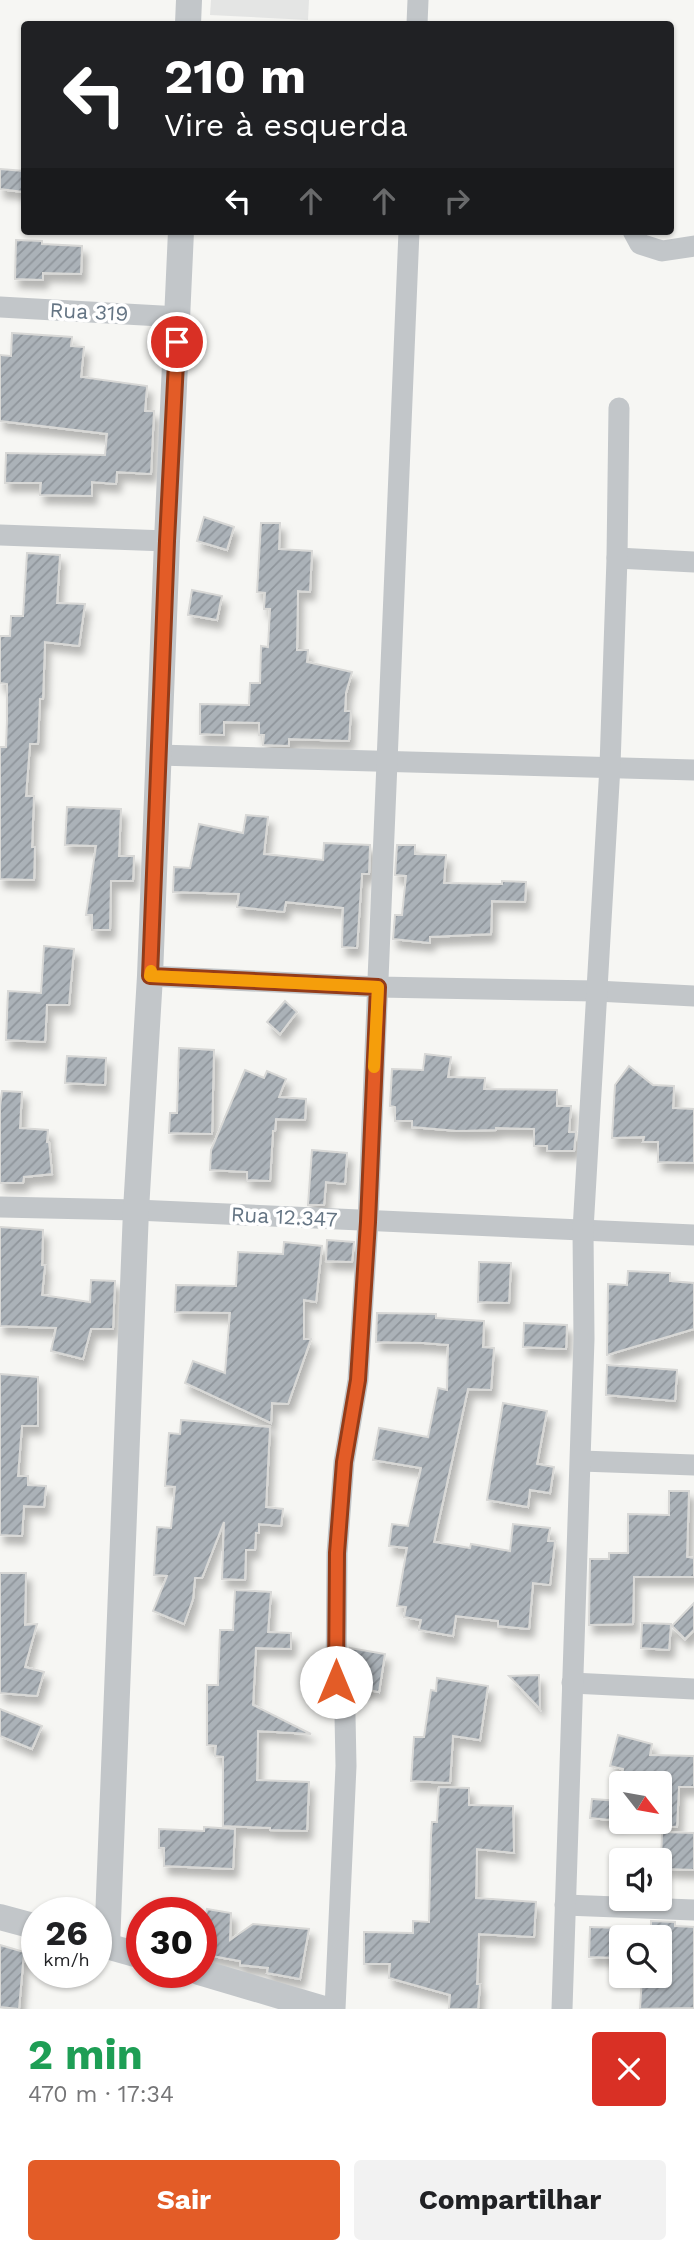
<!DOCTYPE html>
<html lang="pt">
<meta charset="utf-8">
<style>
:root{--surface:#fff;--page:#f2f2f2;--text:#202124;--muted:#757577;--accent:#e35c27}
body{margin:0;font-family:"Work Sans",sans-serif;background:var(--page);color:var(--text);height:100vh;display:flex;flex-direction:column;font-size:26px;white-space:nowrap}
*{box-sizing:border-box;margin:0}
p{font-size:23px;color:var(--muted)}
.icon{flex:none;width:38px;height:38px;fill:none;stroke:currentColor;stroke-width:2;stroke-linecap:round;stroke-linejoin:round}
.map{position:relative;height:2009px;overflow:hidden}
.drawer{display:flex;flex-direction:column;background:var(--surface);flex:1}
.drawer>*{flex:none}
.guide{position:absolute;left:21px;top:21px;width:653px;height:214px;border-radius:7px;box-shadow:0 2px 5px #0004;background:#202124;color:#fff;overflow:hidden}
.needle{width:46px;rotate:121deg}
.tools{position:absolute;left:609px;top:1771px;display:grid;gap:14px}
.tools a{display:grid;place-items:center;width:63px;height:63px;border-radius:7px;background:var(--surface);box-shadow:0 2px 5px #0004;font-size:35px}
.speed{position:absolute;left:21px;top:1897px;display:flex;gap:14px;font-size:35px;font-weight:700;text-align:center}
.speed>*{display:grid;place-content:center;width:91px;height:91px;border-radius:50%;background:var(--surface);box-shadow:0 2px 5px #0004;line-height:1}
.speed small{font-size:18px;font-weight:400}
.speed .limit{border:10px solid #d22;background:#fff;color:#111}
.pin{position:absolute;display:grid;place-items:center;width:60px;height:60px;color:#fff;margin:-30px;border:4px solid #fff;border-radius:50%;box-shadow:0 2px 7px #0007}
.me{position:absolute;width:77px;margin:-38px;rotate:0deg;stroke-linejoin:round;filter:drop-shadow(0 0 5px #0008)}
.turn{display:flex;align-items:center;gap:24px;height:147px;padding:0 28px;font-size:32px}
.turn .icon{width:91px;height:91px;stroke-width:2.5}
.turn b{display:block;font-size:49px;line-height:60px}
.lanes{display:flex;align-items:center;height:66px;padding:0 28px;background:#0003;justify-content:center;gap:35px;direction:ltr}
.lanes .off{opacity:.35}
.round{display:grid;place-items:center;flex:none;width:74px;height:74px;border-radius:7px;background:var(--page)}
.summary{display:flex;align-items:center;justify-content:space-between;height:119px;padding:0 28px}
h1{font-size:42px;font-weight:700;line-height:52px;color:#1e9e55}
.action{display:flex;gap:14px;margin-top:auto;padding:14px 28px}
.action a{flex:1;height:80px;border-radius:7px;background:var(--accent);color:#fff;font-size:28px;font-weight:700;line-height:80px;text-align:center}
.action a+a{background:var(--page);color:var(--text)}
.map>svg:first-child{display:block}
.built{fill:#e4e5e4}
.building{fill:url(#building-hatch);stroke:#d8d8d6;stroke-width:2;filter:url(#shadow)}
.lines{fill:none;stroke-linecap:round;stroke-linejoin:round}
.minor{stroke:#c2c6c9;stroke-width:21}
.tertiary{stroke:#c2c6c9;stroke-width:26}
.route-casing{stroke:#943c19;stroke-width:18}
.route{stroke:#e35c27;stroke-width:12}
.slow{stroke:#f59e0b;stroke-width:12}
.labels{text-anchor:middle;stroke-width:7;stroke-linejoin:round;paint-order:stroke}
.street-label{font-size:21px;fill:#657584;stroke:#fff}
</style>
<div class="map">
<svg width="694" height="2009" viewBox="0 0 694 2009">
<defs>
<pattern id="building-hatch" width="6" height="6" patternUnits="userSpaceOnUse" patternTransform="scale(1.75)"><rect width="6" height="6" fill="#abb2b8"/><path d="M-1 1l2-2M0 6l6-6M5 7l2-2" fill="none" stroke="#8f959b"/></pattern>
<filter id="shadow"><feDropShadow dx="4.5" dy="8" stdDeviation="3.5" flood-color="#0004"/></filter>
</defs>
<rect width="100%" height="100%" fill="#f6f6f3"/>
<polygon class="built" points="211,0 309,0 308,20 210,15"/>
<g class="building">
<polygon points="0,169 24,171 24,192 0,189"/>
<polygon points="16,240 42,241 42,244 82,246 81,274 43,273 43,280 15,279"/>
<polygon points="12,333 72,337 71,346 84,347 81,377 147,386 145,411 154,411 151,474 117,472 116,484 92,482 92,496 40,495 41,483 5,483 6,453 105,455 107,434 0,421 0,355 11,356"/>
<polygon points="204,517 234,527 227,550 197,541"/>
<polygon points="261,523 280,523 279,549 312,551 310,592 298,591 297,650 308,650 307,662 352,672 346,693 345,711 351,711 349,741 289,739 289,746 263,745 264,735 259,735 259,723 224,722 224,735 200,734 200,704 249,705 250,683 260,683 261,646 268,647 270,609 264,609 265,593 257,592"/>
<polygon points="27,553 60,555 57,603 85,604 79,646 45,642 43,699 40,699 38,744 30,744 26,796 34,796 32,847 35,847 34,880 0,879 0,747 6,747 7,720 7,684 0,683 0,636 10,636 11,616 23,616"/>
<polygon points="192,590 222,596 217,620 188,615"/>
<polygon points="67,807 121,809 119,856 134,856 133,881 111,881 110,930 92,930 92,915 86,915 96,846 65,845"/>
<polygon points="246,815 268,817 264,854 323,860 324,843 370,845 369,874 362,874 357,948 342,947 343,908 286,902 284,912 237,907 239,894 173,892 174,867 190,868 199,824 243,833"/>
<polygon points="397,845 415,845 415,854 446,855 444,883 502,884 502,881 526,882 525,902 492,901 491,934 430,937 430,943 393,939 395,915 402,915 406,876 395,875"/>
<polygon points="44,946 74,949 69,1005 47,1005 45,1042 6,1040 8,991 41,993"/>
<polygon points="285,1001 297,1012 280,1034 267,1022"/>
<polygon points="179,1048 214,1050 212,1134 169,1133 170,1113 177,1113"/>
<polygon points="425,1054 451,1057 448,1077 485,1078 484,1089 557,1090 557,1106 571,1106 569,1132 576,1132 574,1151 547,1151 547,1146 534,1146 534,1129 496,1128 496,1130 458,1131 412,1127 412,1121 395,1121 395,1107 390,1106 392,1069 423,1070"/>
<polygon points="67,1056 106,1058 105,1085 65,1083"/>
<polygon points="629,1066 653,1085 674,1086 673,1108 694,1109 694,1163 658,1162 658,1142 643,1142 644,1137 612,1138 615,1085"/>
<polygon points="245,1070 264,1078 267,1071 286,1079 279,1097 306,1099 305,1120 276,1119 275,1131 273,1131 270,1181 247,1180 247,1172 210,1170 211,1150"/>
<polygon points="2,1091 22,1092 20,1128 48,1130 47,1142 49,1142 52,1174 24,1177 23,1183 0,1183 0,1106"/>
<polygon points="312,1150 347,1153 345,1184 326,1182 324,1205 308,1205"/>
<polygon points="0,1227 43,1230 42,1265 45,1265 42,1295 90,1302 91,1280 115,1281 113,1329 91,1329 83,1359 51,1351 56,1328 0,1326"/>
<polygon points="327,1240 354,1242 352,1262 326,1261"/>
<polygon points="284,1242 322,1246 316,1302 304,1300 304,1339 311,1339 288,1404 272,1403 271,1423 185,1383 193,1361 225,1373 230,1313 175,1312 176,1285 236,1286 238,1252 283,1254"/>
<polygon points="479,1262 511,1263 509,1303 478,1302"/>
<polygon points="628,1271 670,1273 670,1281 694,1283 694,1329 607,1355 608,1284 627,1285"/>
<polygon points="377,1313 436,1314 436,1318 484,1321 483,1347 494,1348 491,1390 468,1389 434,1542 470,1548 471,1544 510,1551 513,1524 550,1528 548,1541 555,1541 550,1585 533,1583 529,1629 498,1626 498,1621 456,1616 453,1636 419,1630 421,1620 404,1617 406,1607 397,1606 407,1548 389,1546 392,1524 408,1526 421,1468 373,1460 379,1428 428,1437 438,1388 447,1390 448,1345 424,1343 376,1342"/>
<polygon points="524,1323 567,1325 566,1349 523,1347"/>
<polygon points="607,1365 677,1370 675,1401 606,1395"/>
<polygon points="0,1374 38,1377 38,1426 22,1426 18,1476 28,1476 28,1485 46,1486 44,1507 24,1506 22,1536 0,1535"/>
<polygon points="503,1403 547,1411 537,1464 554,1467 550,1493 530,1490 528,1507 487,1500"/>
<polygon points="181,1420 270,1427 266,1507 283,1509 281,1526 259,1524 259,1533 256,1533 255,1550 246,1550 245,1580 222,1579 224,1522 202,1578 195,1578 193,1599 184,1624 153,1611 167,1576 154,1575 157,1527 171,1528 175,1487 165,1486 169,1433 180,1434"/>
<polygon points="669,1491 689,1491 687,1557 694,1558 694,1577 634,1577 633,1624 589,1625 590,1559 609,1559 609,1553 628,1553 628,1514 669,1515"/>
<polygon points="0,1573 26,1573 25,1625 37,1624 25,1667 44,1672 37,1696 0,1693"/>
<polygon points="235,1590 271,1592 268,1632 291,1633 291,1649 256,1648 253,1705 311,1734 258,1731 257,1780 309,1782 307,1831 270,1830 270,1828 223,1826 223,1757 215,1756 216,1746 207,1745 207,1685 218,1685 220,1630 233,1630"/>
<polygon points="694,1603 694,1630 685,1639 672,1626"/>
<polygon points="642,1623 671,1624 669,1650 641,1648"/>
<polygon points="350,1648 385,1654 379,1692 358,1688 359,1680 349,1678"/>
<polygon points="539,1675 540,1709 509,1676"/>
<polygon points="437,1678 488,1686 480,1740 453,1736 450,1783 411,1781 414,1737 424,1737 431,1690 436,1691"/>
<polygon points="0,1709 42,1726 32,1749 0,1736"/>
<polygon points="618,1735 652,1744 650,1755 694,1756 694,1787 679,1787 677,1827 660,1826 660,1783 621,1783 623,1769 610,1766"/>
<polygon points="439,1787 469,1788 469,1805 513,1806 514,1853 477,1849 476,1898 536,1902 534,1937 479,1934 477,1984 480,1984 478,2009 449,2009 450,1995 389,1978 390,1964 364,1964 364,1932 413,1933 413,1921 429,1922 431,1835 432,1822 437,1822"/>
<polygon points="592,1799 621,1801 621,1821 590,1818"/>
<polygon points="204,1827 235,1829 233,1869 164,1866 164,1848 159,1848 159,1829 204,1831"/>
<polygon points="662,1832 694,1833 694,1870 666,1869 667,1863 661,1863"/>
<polygon points="207,1909 231,1913 230,1940 253,1924 309,1929 300,1979 267,1973 268,1968 240,1965 240,1961 201,1954 201,1940"/>
<polygon points="651,1921 675,1922 675,1926 694,1927 694,2008 640,2009 642,1976 660,1976 660,1937 651,1937"/>
<polygon points="590,1927 621,1928 621,1958 589,1957"/>
<polygon points="0,1945 24,1952 19,2009 0,2007"/>
</g>
<g class="lines">
<g class="minor">
<polyline points="417,24 418,0"/>
<polyline points="633,231 640,244 662,251 694,246"/>
<polyline points="0,307 179,317"/>
<polyline points="0,535 167,541"/>
<polyline points="617,558 694,562"/>
<polyline points="158,755 694,770"/>
<polyline points="150,976 378,987 596,991 694,996"/>
<polyline points="0,1207 136,1210 694,1235"/>
<polyline points="581,1461 694,1465"/>
<polyline points="572,1683 694,1689"/>
<polyline points="565,1905 694,1910"/>
<polyline points="335,2009 346,1766 345,1715 336,1682 337,1553 344,1462 358,1380 368,1221 409,231"/>
<polyline points="562,2009 584,1339 583,1230 610,766 617,558 619,408"/>
</g>
<g class="tertiary">
<polyline points="188,24 189,0"/>
<polyline points="0,1917 37,1927"/>
<polyline points="96,1943 142,1956"/>
<polyline points="107,1946 136,1210 150,976 167,541 181,231"/>
<polyline points="199,1972 324,2009"/>
</g>
</g>
<g class="lines">
<g class="route-casing">
<polyline id="route" points="177,342 167,541 150,976 378,987 368,1222 358,1380 344,1462 337,1553 336,1682"/>
</g>
<use href="#route" class="route"/>
<polyline class="slow" points="151,971 150,976 378,987 374,1067"/>
</g>
<g class="labels">
<g class="street-label">
<text transform="translate(89 312) rotate(3)" y="7">Rua 319</text>
<text transform="translate(284 1217) rotate(3)" y="7">Rua 12.347</text>
</g>
</g>
</svg>
<div class="tools">
<a><svg class="needle" viewBox="-14 -14 28 28"><path d="M0-13l5 13h-10z" fill="#e53935"/><path d="M0 13l5-13h-10z" fill="#757577"/></svg></a>
<a><svg class="icon" aria-label="sound" viewBox="0 0 24 24"><path d="M4 9h4l5-4v14l-5-4H4zM17 9q2 3 0 6"/></svg></a>
<a><svg class="icon" aria-label="search" viewBox="0 0 24 24"><circle cx="10" cy="10" r="6"/><path d="M15 15l6 6"/></svg></a>
</div>
<div class="speed"><div>26<small>km/h</small></div><div class="limit">30</div></div>
<div class="pin" style="left:177px;top:342px;background:#d93025"><svg class="icon" aria-label="arrive" viewBox="0 0 24 24"><path d="M6 21V4h12l-3 4 3 4H6"/></svg></div>
<svg class="me" style="left:336px;top:1682px" viewBox="-20 -20 40 40"><circle r="19" fill="#fff"/><path d="M0-13L10 11 0 6-10 11z" fill="#e35c27"/></svg>
<div class="guide">
<div class="turn"><svg class="icon" aria-label="left" viewBox="0 0 24 24"><path d="M17 20v-9H6M10 6l-5 5 5 5"/></svg><div><b>210 m</b>Vire à esquerda</div></div>
<div class="lanes"><svg class="icon" aria-label="left" viewBox="0 0 24 24"><path d="M17 20v-9H6M10 6l-5 5 5 5"/></svg><svg class="icon off" aria-label="ahead" viewBox="0 0 24 24"><path d="M12 20V5M6 11l6-6 6 6"/></svg><svg class="icon off" aria-label="ahead" viewBox="0 0 24 24"><path d="M12 20V5M6 11l6-6 6 6"/></svg><svg class="icon off" aria-label="right" viewBox="0 0 24 24"><path d="M7 20v-9h11M14 6l5 5-5 5"/></svg></div>
</div>
</div>
<section class="drawer">
<div class="summary"><div><h1>2 min</h1><p>470 m · 17:34</p></div><a class="round" style="background:#d93025;color:#fff"><svg class="icon" aria-label="close" viewBox="0 0 24 24"><path d="M6 6l12 12M18 6L6 18"/></svg></a></div>
<div class="action"><a>Sair</a><a>Compartilhar</a></div>
</section>
